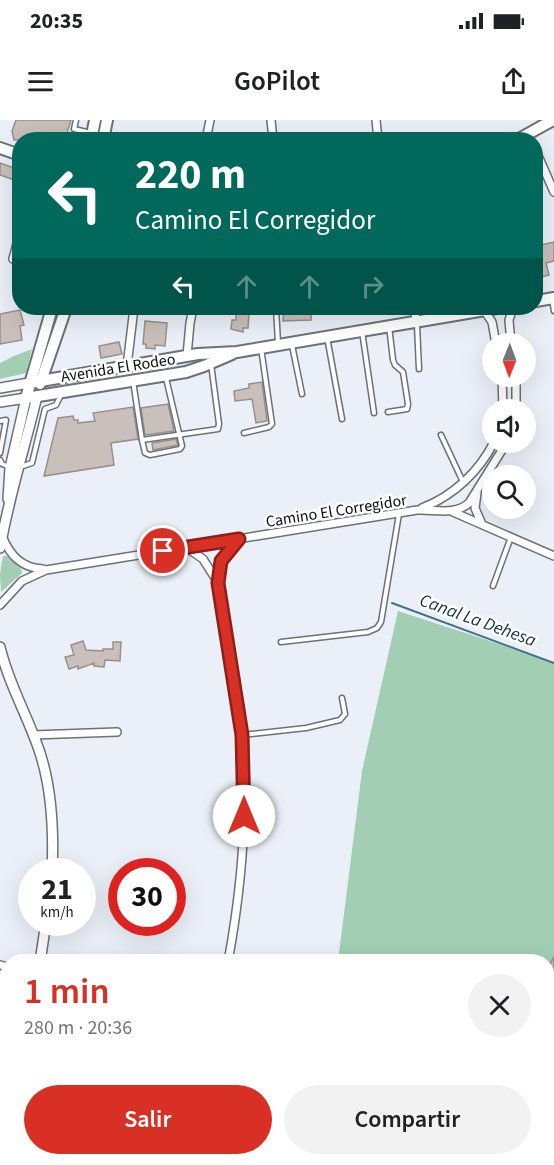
<!DOCTYPE html>
<html lang="es">
<meta charset="utf-8">
<style>
:root{--surface:#fff;--page:#f2f2f2;--text:#202124;--muted:#757577;--accent:#d93025}
body{margin:0;font-family:"Source Sans 3",sans-serif;background:var(--page);color:var(--text);height:100vh;display:flex;flex-direction:column;font-size:22px;white-space:nowrap}
*{box-sizing:border-box;margin:0}
p{font-size:20px;color:var(--muted)}
.icon{flex:none;width:33px;height:33px;fill:none;stroke:currentColor;stroke-width:2;stroke-linecap:round;stroke-linejoin:round}
.map{position:relative;flex:1;overflow:hidden}
.drawer{position:absolute;left:0px;top:834px;width:555px;height:212px;display:flex;flex-direction:column;background:var(--surface);border-radius:24px 24px 0 0;box-shadow:0 6px 24px #0002}
.drawer>*{flex:none}
.guide{position:absolute;left:12px;top:12px;width:531px;height:183px;border-radius:24px;box-shadow:0 6px 24px #0002;background:#00695c;color:#fff;overflow:hidden}
.needle{width:39px;rotate:181deg}
.fabs{position:absolute;left:482px;top:213px;display:grid;gap:12px}
.fabs a{display:grid;place-items:center;width:54px;height:54px;border-radius:50%;background:var(--surface);box-shadow:0 6px 24px #0002;font-size:30px}
.speed{position:absolute;left:18px;top:738px;display:flex;gap:12px;font-size:30px;font-weight:700;text-align:center}
.speed>*{display:grid;place-content:center;width:78px;height:78px;border-radius:50%;background:var(--surface);box-shadow:0 6px 24px #0002;line-height:1}
.speed small{font-size:15px;font-weight:400}
.speed .limit{border:9px solid #d22;background:#fff;color:#111}
.pin{position:absolute;display:grid;place-items:center;width:51px;height:51px;color:#fff;margin:-26px;border:3px solid #fff;border-radius:50%;box-shadow:0 2px 6px #0007}
.me{position:absolute;width:66px;margin:-33px;rotate:0deg;stroke-linejoin:round;filter:drop-shadow(0 0 4px #0008)}
.turn{display:flex;align-items:center;gap:21px;height:126px;padding:0 24px;font-size:27px}
.turn .icon{width:78px;height:78px;stroke-width:2.5}
.turn b{display:block;font-size:42px;line-height:51px}
.lanes{display:flex;align-items:center;height:57px;padding:0 24px;background:#0003;justify-content:center;gap:30px;direction:ltr}
.lanes .off{opacity:.35}
.round{display:grid;place-items:center;flex:none;width:63px;height:63px;border-radius:32px;background:var(--page)}
.headline{display:flex;align-items:center;justify-content:space-between;height:102px;padding:0 24px}
h1{font-size:36px;font-weight:600;line-height:45px;color:var(--accent)}
.action{display:flex;gap:12px;margin-top:auto;padding:12px 24px}
.action a{flex:1;height:69px;border-radius:36px;background:var(--accent);color:#fff;font-size:24px;font-weight:600;line-height:69px;text-align:center}
.action a+a{background:var(--page);color:var(--text)}
.status{display:flex;justify-content:space-between;align-items:center;height:42px;padding:0 30px;background:var(--surface);direction:ltr}
.status svg{height:16px;fill:currentColor}
header{display:flex;justify-content:space-between;align-items:center;height:78px;padding:0 24px;background:var(--surface);font-size:27px;font-weight:600}
.map>svg:first-child{display:block}
.green{fill:#a2ceb3}
.lines{fill:none;stroke-linecap:round;stroke-linejoin:round}
.stream{stroke:#426f90;stroke-width:2}
.building{fill:#c9bfbb;stroke:#988f8b;stroke-width:1.5}
.service-casing{stroke:#6c7178;stroke-width:7}
.minor-casing{stroke:#6c7178;stroke-width:10}
.tertiary-casing{stroke:#6c7178;stroke-width:12}
.secondary-casing{stroke:#6c7178;stroke-width:14}
.service{stroke:#fff;stroke-width:4}
.minor{stroke:#fff;stroke-width:7}
.tertiary{stroke:#fff;stroke-width:9}
.secondary{stroke:#fff;stroke-width:10}
.route-casing{stroke:#8d1f18;stroke-width:15}
.route{stroke:#d93025;stroke-width:10}
.labels{text-anchor:middle;stroke-width:5;stroke-linejoin:round;paint-order:stroke}
.street-label{font-size:16px;fill:#0b0c0f;stroke:#fff}
.water-label{font-size:18px;font-style:italic;fill:#112e41;stroke:#fff}
</style>
<div class="status"><b>20:35</b><svg viewBox="0 0 49 12"><path d="M0 12V9h3v3zM5 12V6h3v6zM10 12V3h3v9zM15 12V0h3v12zM26 1h20v11H26zM47 4h2v5h-2z"/></svg></div>
<header><svg class="icon" aria-label="menu" viewBox="0 0 24 24"><path d="M4 6h16M4 12h16M4 18h16"/></svg>GoPilot<svg class="icon" aria-label="share" viewBox="0 0 24 24"><path d="M12 15V3M7 8l5-5 5 5M5 13v7h14v-7"/></svg></header>
<div class="map">
<svg width="554" height="1045" viewBox="0 0 554 1045">
<rect width="100%" height="100%" fill="#ebf0f8"/>
<g class="green">
<polygon points="32,229 26,253 0,259 0,243 14,236"/>
<polygon points="3,436 7,436 21,449 22,453 1,472 0,454"/>
<polygon points="398,491 554,542 554,1045 305,1045 308,1038 548,1038 548,842 338,841 362,651"/>
</g>
<g class="lines">
<polyline class="stream" points="392,483 554,543"/>
</g>
<g class="building">
<polygon points="16,0 71,0 65,20 14,20 12,11"/>
<polygon points="0,43 20,50 20,62 0,55"/>
<polygon points="554,122 554,141 546,143 549,155 537,158 536,126"/>
<polygon points="284,188 312,188 311,200 283,201"/>
<polygon points="20,190 24,205 20,206 22,220 0,224 0,194"/>
<polygon points="236,192 247,192 249,194 248,208 243,208 243,212 231,209 232,200 236,200"/>
<polygon points="145,201 167,203 165,226 155,225 155,229 146,228 146,224 143,224"/>
<polygon points="119,222 122,234 101,238 99,226"/>
<polygon points="262,262 267,301 256,303 252,279 235,281 234,271 249,268 249,264"/>
<polygon points="168,284 174,311 145,315 141,288"/>
<polygon points="133,287 138,319 111,323 114,345 44,356 58,298 73,296 74,300 78,300 78,303 95,301 93,293"/>
<polygon points="176,319 178,325 153,330 152,323"/>
<polygon points="83,521 86,530 103,531 103,529 113,529 113,522 121,522 120,541 105,540 104,547 94,546 94,543 78,549 78,546 69,549 65,537 74,535 71,525"/>
<polygon points="554,837 554,864 548,860 548,847"/>
</g>
<g class="lines">
<g class="service-casing">
<g id="service">
<polyline points="76,0 74,9 91,13"/>
<polyline points="552,179 554,191"/>
<polyline points="276,188 278,223"/>
<polyline points="417,205 419,249"/>
<polyline points="362,211 374,293"/>
<polyline points="327,217 342,299"/>
<polyline points="292,225 302,274"/>
<polyline points="133,261 142,320 218,309 219,304 211,244"/>
<polyline points="388,292 407,289 408,284 403,252 395,245 393,240 389,206"/>
<polyline points="0,301 6,300 0,333"/>
<polyline points="244,313 269,307 272,304 261,228"/>
<polyline points="441,315 463,362"/>
<polyline points="142,320 145,333 150,335 180,329 182,326 166,258"/>
<polyline points="0,340 2,344 10,347"/>
<polyline points="20,347 32,343 45,289 56,285 61,275"/>
<polyline points="493,466 511,417"/>
<polyline points="281,522 368,512 377,508 381,502 399,394"/>
<polyline points="242,615 306,608 340,600 345,594 342,578"/>
</g>
</g>
<g class="minor-casing">
<g id="minor">
<polyline points="271,0 273,20"/>
<polyline points="376,0 378,20"/>
<polyline points="206,20 210,0"/>
<polyline points="536,31 554,72"/>
<polyline points="13,139 20,112"/>
<polyline points="413,188 417,201"/>
<polyline points="484,190 492,202 496,224"/>
<polyline points="511,224 509,200 513,188"/>
<polyline points="187,236 190,203 193,188"/>
<polyline points="127,246 134,188"/>
<polyline points="502,256 503,290"/>
<polyline points="516,256 516,290"/>
<polyline points="477,373 475,388 481,402"/>
<path d="M422,388c31,-12 57,-36 72,-66"/>
<polyline points="453,392 554,436"/>
<path d="M2,416c8,19 19,32 41,33"/>
<polyline points="187,428 203,439 217,461"/>
<path d="M0,485l22,-24 24,-11 371,-60c18,-1 37,6 52,-7l38,-61"/>
<polyline points="33,615 117,612"/>
<path d="M228,842c14,-76 21,-152 13,-229 -5,-50 -15,-100 -23,-150 0,-20 6,-30 21,-44"/>
<polyline points="0,845 8,847"/>
<polyline points="0,995 8,998"/>
<polyline points="133,1038 155,1045"/>
<polyline points="224,1038 225,1045"/>
</g>
</g>
<g class="tertiary-casing">
<g id="tertiary">
<polyline points="0,268 29,263"/>
<polyline points="0,282 26,278 10,348 8,379"/>
<path d="M0,428c9,-52 25,-101 37,-152"/>
<path d="M0,527c8,35 26,66 38,100 14,39 16,83 14,125"/>
<polyline points="40,842 46,802"/>
<polyline points="0,980 8,968"/>
</g>
</g>
<g class="secondary-casing">
<g id="secondary">
<polyline points="91,20 95,0"/>
<polyline points="103,20 107,0"/>
<polyline points="517,20 553,0"/>
<polyline points="0,28 20,35"/>
<polyline points="536,181 554,178"/>
<polyline points="52,188 26,278 186,252 204,246 232,234"/>
<polyline points="29,263 198,234 237,232 497,188"/>
<polyline points="40,264 66,188"/>
</g>
</g>
<use href="#service" class="service"/>
<use href="#minor" class="minor"/>
<use href="#tertiary" class="tertiary"/>
<use href="#secondary" class="secondary"/>
</g>
<g class="lines">
<g class="route-casing">
<polyline id="route" points="163,431 239,419 221,441 218,463 242,615 244,696"/>
</g>
<use href="#route" class="route"/>
</g>
<g class="labels">
<g class="street-label">
<text transform="translate(118 247) rotate(-9)" y="6">Avenida El Rodeo</text>
<text transform="translate(336 390) rotate(-9)" y="6">Camino El Corregidor</text>
</g>
<g class="water-label">
<text transform="translate(478 500) rotate(20)" y="6">Canal La Dehesa</text>
</g>
</g>
</svg>
<div class="fabs">
<a><svg class="needle" viewBox="-14 -14 28 28"><path d="M0-13l5 13h-10z" fill="#e53935"/><path d="M0 13l5-13h-10z" fill="#757577"/></svg></a>
<a><svg class="icon" aria-label="sound" viewBox="0 0 24 24"><path d="M4 9h4l5-4v14l-5-4H4zM17 9q2 3 0 6"/></svg></a>
<a><svg class="icon" aria-label="search" viewBox="0 0 24 24"><circle cx="10" cy="10" r="6"/><path d="M15 15l6 6"/></svg></a>
</div>
<div class="speed"><div>21<small>km/h</small></div><div class="limit">30</div></div>
<div class="pin" style="left:163px;top:431px;background:#d93025"><svg class="icon" aria-label="arrive" viewBox="0 0 24 24"><path d="M6 21V4h12l-3 4 3 4H6"/></svg></div>
<svg class="me" style="left:244px;top:696px" viewBox="-20 -20 40 40"><circle r="19" fill="#fff"/><path d="M0-13L10 11 0 6-10 11z" fill="#d93025"/></svg>
<div class="guide">
<div class="turn"><svg class="icon" aria-label="left" viewBox="0 0 24 24"><path d="M17 20v-9H6M10 6l-5 5 5 5"/></svg><div><b>220 m</b>Camino El Corregidor</div></div>
<div class="lanes"><svg class="icon" aria-label="left" viewBox="0 0 24 24"><path d="M17 20v-9H6M10 6l-5 5 5 5"/></svg><svg class="icon off" aria-label="ahead" viewBox="0 0 24 24"><path d="M12 20V5M6 11l6-6 6 6"/></svg><svg class="icon off" aria-label="ahead" viewBox="0 0 24 24"><path d="M12 20V5M6 11l6-6 6 6"/></svg><svg class="icon off" aria-label="right" viewBox="0 0 24 24"><path d="M7 20v-9h11M14 6l5 5-5 5"/></svg></div>
</div>
<section class="drawer">
<div class="headline"><div><h1>1 min</h1><p>280 m · 20:36</p></div><a class="round"><svg class="icon" aria-label="close" viewBox="0 0 24 24"><path d="M6 6l12 12M18 6L6 18"/></svg></a></div>
<div class="action"><a>Salir</a><a>Compartir</a></div>
</section>
</div>
